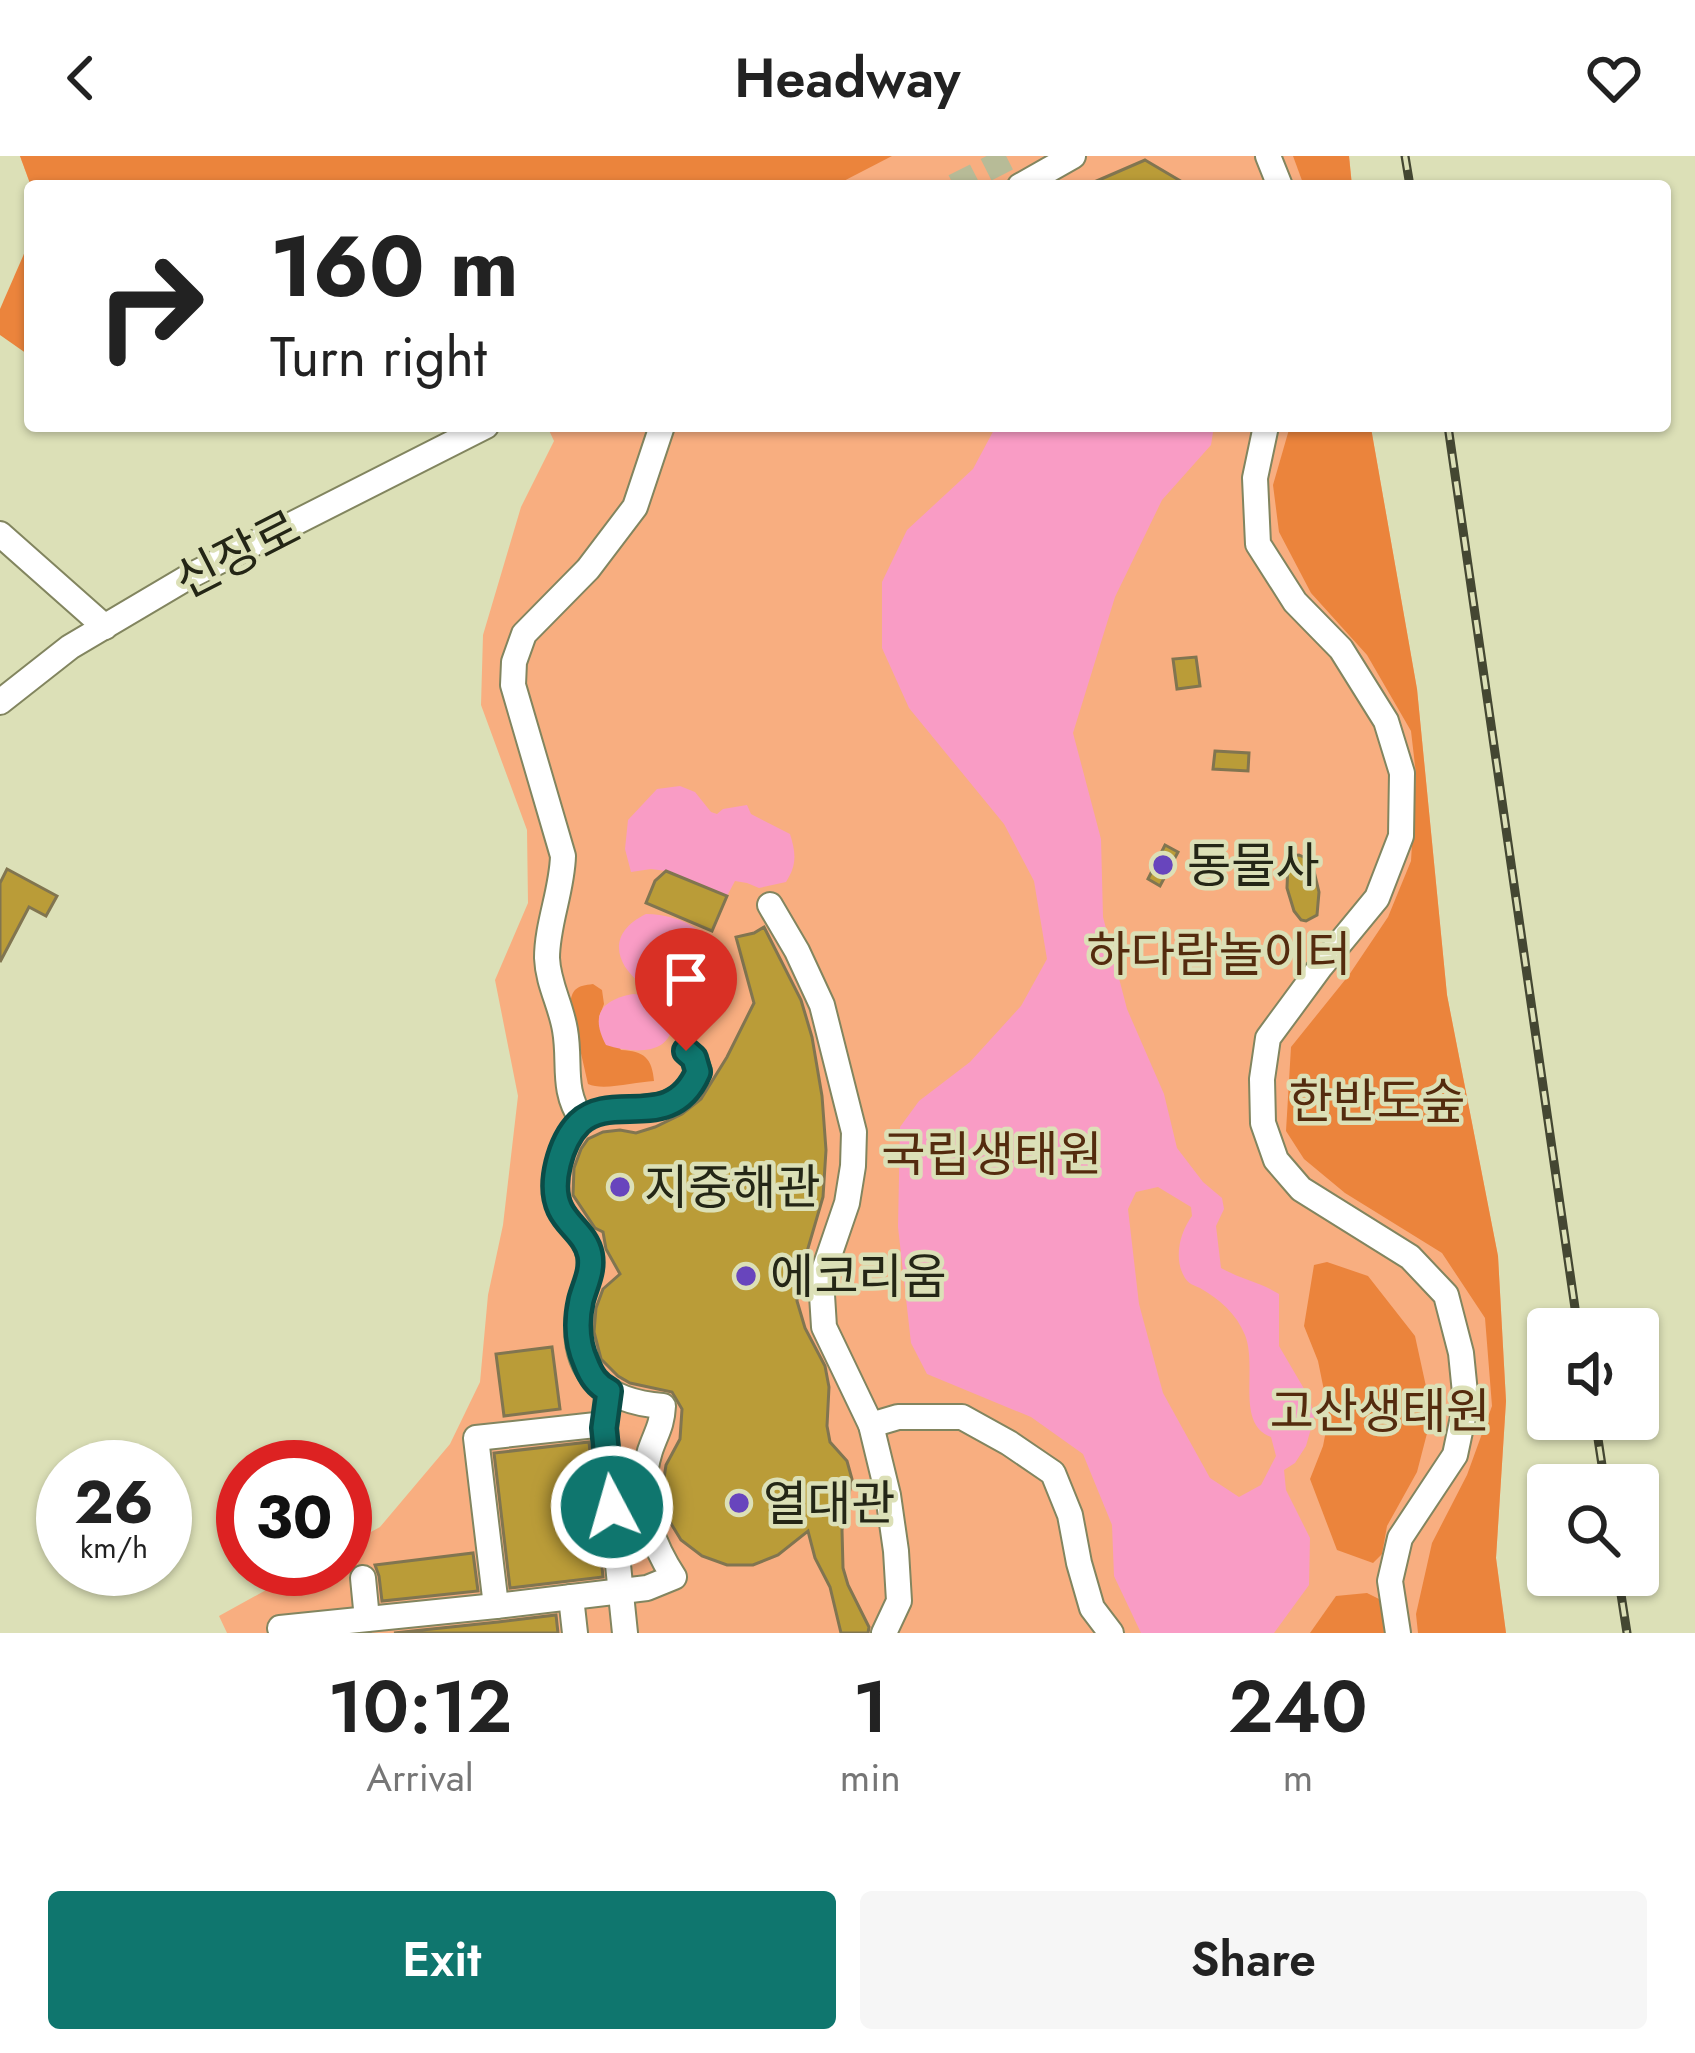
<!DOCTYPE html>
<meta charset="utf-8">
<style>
:root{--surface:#fff;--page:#f6f6f6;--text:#222;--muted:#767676;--accent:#0f766e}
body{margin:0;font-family:Jost,"Noto Sans KR",sans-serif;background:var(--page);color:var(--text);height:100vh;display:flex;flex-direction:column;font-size:45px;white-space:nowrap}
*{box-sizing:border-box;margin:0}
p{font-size:39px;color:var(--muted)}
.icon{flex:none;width:66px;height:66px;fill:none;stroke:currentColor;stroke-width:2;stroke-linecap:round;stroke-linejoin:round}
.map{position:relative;height:1477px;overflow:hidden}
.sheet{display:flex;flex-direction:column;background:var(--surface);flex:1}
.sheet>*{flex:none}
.top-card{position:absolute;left:24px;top:24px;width:1647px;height:252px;border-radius:12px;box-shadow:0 3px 9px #0004;background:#fff;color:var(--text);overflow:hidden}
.tools{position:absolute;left:1527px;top:1152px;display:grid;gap:24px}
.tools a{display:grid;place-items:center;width:132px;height:132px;border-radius:12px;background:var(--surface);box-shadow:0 3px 9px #0004;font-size:60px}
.speed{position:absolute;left:36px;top:1284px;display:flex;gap:24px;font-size:60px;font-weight:700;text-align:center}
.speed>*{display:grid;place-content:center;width:156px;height:156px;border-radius:50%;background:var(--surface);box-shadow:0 3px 9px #0004;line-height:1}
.speed small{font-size:30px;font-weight:400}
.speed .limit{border:18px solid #d22;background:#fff;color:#111}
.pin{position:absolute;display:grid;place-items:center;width:102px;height:102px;color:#fff;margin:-123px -51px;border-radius:50% 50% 50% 0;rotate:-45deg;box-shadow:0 0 12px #0007}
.pin .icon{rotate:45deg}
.me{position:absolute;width:132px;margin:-66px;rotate:354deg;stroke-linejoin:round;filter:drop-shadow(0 0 9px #0008)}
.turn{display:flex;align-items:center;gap:42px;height:252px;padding:0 48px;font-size:54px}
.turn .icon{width:156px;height:156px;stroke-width:2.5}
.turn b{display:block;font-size:84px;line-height:102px}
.eta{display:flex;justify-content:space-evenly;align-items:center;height:204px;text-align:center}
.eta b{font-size:72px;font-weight:600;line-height:84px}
.button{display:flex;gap:24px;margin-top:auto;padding:24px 48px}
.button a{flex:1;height:138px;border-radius:12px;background:var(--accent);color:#fff;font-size:48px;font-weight:600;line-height:138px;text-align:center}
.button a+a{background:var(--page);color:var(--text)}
header{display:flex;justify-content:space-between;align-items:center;height:156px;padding:0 48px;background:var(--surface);font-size:54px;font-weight:600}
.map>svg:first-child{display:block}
.green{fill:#f8ae80}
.forest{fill:#eb843c}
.water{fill:#f99cc5;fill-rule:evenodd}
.building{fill:#ba9c38;stroke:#817550;stroke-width:3}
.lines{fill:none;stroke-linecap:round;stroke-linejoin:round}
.minor-tunnel{stroke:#b7bb97;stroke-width:24;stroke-dasharray:24 12;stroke-linecap:butt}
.minor-casing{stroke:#82855f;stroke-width:28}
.minor{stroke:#fff;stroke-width:24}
.rail-casing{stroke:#444732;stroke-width:9}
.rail{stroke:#dce0b7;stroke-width:4.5;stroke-dasharray:14;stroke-linecap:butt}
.route-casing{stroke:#0a4d48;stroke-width:30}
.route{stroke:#0f766e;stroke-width:21}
.poi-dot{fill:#6845bd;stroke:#dce0b7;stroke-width:4.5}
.labels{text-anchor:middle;stroke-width:9;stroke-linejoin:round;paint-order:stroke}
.street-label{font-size:48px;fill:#242616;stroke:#dce0b7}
.poi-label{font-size:48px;fill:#242616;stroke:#dce0b7;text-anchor:start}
.park-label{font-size:48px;fill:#542b0e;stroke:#dce0b7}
</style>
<header><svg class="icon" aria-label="back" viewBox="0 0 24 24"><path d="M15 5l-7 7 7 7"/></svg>Headway<svg class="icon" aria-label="heart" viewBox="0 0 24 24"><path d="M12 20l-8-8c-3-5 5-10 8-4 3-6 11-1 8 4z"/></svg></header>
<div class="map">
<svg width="1695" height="1477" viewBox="0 0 1695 1477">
<rect width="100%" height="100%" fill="#dce0b7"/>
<g class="green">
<polygon points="20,0 1349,0 1352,30 31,30"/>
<polygon points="547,270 1371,272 1417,533 1447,839 1498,1100 1506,1245 1496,1402 1506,1477 227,1477 219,1460 304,1413 345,1413 345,1390 380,1371 450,1288 480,1226 488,1139 503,1069 518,940 495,824 528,747 527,674 481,549 483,479 521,351 554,285"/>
</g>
<g class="forest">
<polygon points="20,0 892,0 834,30 31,30"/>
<polygon points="1293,0 1349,0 1352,30 1304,30"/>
<polygon points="30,84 30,200 0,179 0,153"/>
<polygon points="1290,270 1371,272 1417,533 1447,839 1498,1100 1506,1245 1496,1402 1506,1477 1418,1477 1416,1458 1432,1387 1467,1319 1492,1250 1485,1162 1442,1097 1345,1037 1304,1003 1286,975 1291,891 1349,819 1388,761 1411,705 1416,618 1411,575 1367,499 1311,437 1279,376 1273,329"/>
<path d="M593,828l9,6 2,14 -5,13 22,33c23,1 31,8 33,31 -19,1 -51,10 -66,3l-18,-79c2,-17 7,-19 23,-21z"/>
<polygon points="1327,1106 1368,1120 1415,1180 1432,1258 1417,1316 1387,1370 1382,1398 1373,1407 1337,1394 1310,1323 1323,1290 1329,1259 1318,1205 1304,1170 1314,1109"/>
<polygon points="1367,1437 1381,1444 1384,1477 1310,1477 1336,1440"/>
</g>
<g class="water">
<path d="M996,270h218l-3,19 -49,55 -47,97 -42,136 28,106 2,78 24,92 37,85 13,54 26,34 19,16 2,11 -8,17 5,42c19,11 39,14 58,26v52l31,53 4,19 -8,28 -11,17 -11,7 2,20 24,48 -1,47 -35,48h-133l-27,-57 -2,-51 -29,-71 -52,-37 -104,-43 -16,-31 -13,-116 2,-100 19,-26 51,-39 51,-56 26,-47 -13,-78 -30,-57 -95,-116 -27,-60v-66l25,-52 66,-61zM1158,1031l33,20 1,9c-12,16 -19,43 -7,62 4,6 8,7 15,10 20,12 36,25 45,47 13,33 -10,89 26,102l5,19 -15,29 -22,12 -29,-19 -47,-85 -24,-89 -11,-95 8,-17z"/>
<path d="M680,630l15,6 16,20 6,2 6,-5 24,-4 4,9 39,20c6,19 7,31 -4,48l-27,6 -12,-5 -12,-2 -8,15 -61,-25 -15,-2 -20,3 -6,-23 3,-29 29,-31z"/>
<path d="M646,758c18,0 37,5 52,16 19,15 32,47 7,63 -41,27 -131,-44 -59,-79z"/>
<path d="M633,838c16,1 26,7 38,17 9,44 -34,44 -65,34 -16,-30 -5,-45 27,-51z"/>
</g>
<g class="building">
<polygon points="1145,4 1189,30 1085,30"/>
<polygon points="1196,501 1200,530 1177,533 1173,503"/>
<polygon points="1215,595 1249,597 1248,615 1213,613"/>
<polygon points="1165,689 1178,696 1160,730 1148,723"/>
<polygon points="1299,699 1308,703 1313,711 1319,736 1317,759 1306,765 1301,764 1294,755 1287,732 1288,707 1291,700"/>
<polygon points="7,713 57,740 46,760 29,751 0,806 0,727"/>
<polygon points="666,715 727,740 712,775 646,747 655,725"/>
<polygon points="764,771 801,844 812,881 822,940 826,994 823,1041 799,1123 797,1145 805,1172 825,1210 829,1231 827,1270 830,1286 847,1305 852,1323 842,1374 843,1412 848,1429 869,1471 868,1477 841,1477 830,1431 815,1402 808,1375 778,1399 753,1409 727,1409 702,1400 681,1384 667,1361 662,1335 666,1309 680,1283 682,1253 672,1236 630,1227 618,1220 601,1203 594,1176 596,1152 603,1133 620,1118 606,1093 603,1076 595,1072 573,1039 574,1012 581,993 588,983 603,976 620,974 636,977 655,971 682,958 701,943 727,901 754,847 736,781 754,777"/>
<polygon points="552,1191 560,1253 504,1260 496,1198"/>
<polygon points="589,1286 603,1421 510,1432 494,1297"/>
<polygon points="473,1397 478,1435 382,1445 379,1420 375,1409"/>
<polygon points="556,1459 558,1477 394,1477 498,1466"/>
</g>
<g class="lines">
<polyline class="minor-tunnel" points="954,30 1013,0"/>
<g class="minor-casing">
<g id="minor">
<polyline points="1268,0 1280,30"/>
<polyline points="1020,30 1073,0"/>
<polyline points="1266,270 1255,322 1258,388 1295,446 1341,493 1386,565 1402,617 1401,680 1377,742 1321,810 1268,882 1262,923 1263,967 1276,1004 1301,1033 1410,1101 1446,1139 1461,1197 1466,1247 1455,1299 1400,1382 1390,1425 1398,1477"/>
<polyline points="0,378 105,471"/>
<polyline points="0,546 70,491 190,420 486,270"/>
<polyline points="770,749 797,795 822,849 854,976 853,1010 847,1047 821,1123 824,1171 871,1269 888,1339 896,1395 899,1445 884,1477"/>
<path d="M582,964c-21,-31 -11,-56 -17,-90 -4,-25 -17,-46 -18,-72 0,-34 15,-67 16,-102l-50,-171 1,-23 10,-28 64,-65 47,-62 27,-81"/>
<polyline points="606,1255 604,1272 625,1477"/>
<polyline points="871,1269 898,1261 962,1261 1009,1287 1053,1317 1070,1359 1079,1407 1092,1452 1111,1477"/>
<polyline points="363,1422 367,1463"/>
<polyline points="571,1441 575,1477"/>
<polyline points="496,1450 476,1282 605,1268"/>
<path d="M280,1472l216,-22 151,-18 27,-11c-25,-38 -38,-82 -24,-126 6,-18 12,-25 13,-45 -57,-4 -94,-33 -84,-95 3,-19 13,-35 10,-55 -3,-20 -20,-30 -28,-47 -13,-24 -1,-67 18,-86 32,-32 92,10 120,-52l-5,-13 -8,-7"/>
</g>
</g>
<use href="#minor" class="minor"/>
<g class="rail-casing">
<g id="rail">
<polyline points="1405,0 1410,30"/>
<polyline points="1448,270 1578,1173"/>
<polyline points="1595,1263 1605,1329"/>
<polyline points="1618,1419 1627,1477"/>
</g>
</g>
<use href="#rail" class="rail"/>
</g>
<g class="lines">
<g class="route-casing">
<path id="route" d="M612,1351l-8,-79 5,-37c-12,-6 -18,-15 -23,-28 -9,-20 -10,-41 -5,-63 4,-15 12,-29 9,-45 -4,-20 -22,-29 -30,-46 -12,-25 1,-68 19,-86 33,-32 92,11 119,-51l-4,-14 -8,-7"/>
</g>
<use href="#route" class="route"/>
</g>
<g class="poi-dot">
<circle cx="1163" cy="709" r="12"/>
<circle cx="620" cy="1031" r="12"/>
<circle cx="746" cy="1120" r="12"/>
<circle cx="739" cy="1347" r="12"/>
</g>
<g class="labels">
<g class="street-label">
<text transform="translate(237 398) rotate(-27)" y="17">신장로</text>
</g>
<g class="poi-label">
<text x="1187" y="726">동물사</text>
<text x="644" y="1048">지중해관</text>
<text x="770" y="1137">에코리움</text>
<text x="763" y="1364">열대관</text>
</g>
<g class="park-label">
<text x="1219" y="815">하다람놀이터</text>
<text x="1377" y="962">한반도숲</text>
<text x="992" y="1015">국립생태원</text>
<text x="1380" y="1272">고산생태원</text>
</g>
</g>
</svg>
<div class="tools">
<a><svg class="icon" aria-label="sound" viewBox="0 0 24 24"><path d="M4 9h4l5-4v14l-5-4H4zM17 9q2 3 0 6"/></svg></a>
<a><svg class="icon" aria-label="search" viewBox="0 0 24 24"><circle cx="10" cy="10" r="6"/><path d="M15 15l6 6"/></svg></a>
</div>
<div class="speed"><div>26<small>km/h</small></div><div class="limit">30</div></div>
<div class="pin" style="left:686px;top:895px;background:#d93025"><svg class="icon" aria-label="arrive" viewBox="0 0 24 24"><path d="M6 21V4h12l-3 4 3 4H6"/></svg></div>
<svg class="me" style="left:612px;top:1351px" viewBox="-20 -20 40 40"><circle r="17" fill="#0f766e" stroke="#fff" stroke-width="3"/><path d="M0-11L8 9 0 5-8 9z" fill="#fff"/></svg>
<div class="top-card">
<div class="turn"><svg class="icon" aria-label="right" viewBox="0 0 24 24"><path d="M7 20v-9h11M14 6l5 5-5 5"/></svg><div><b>160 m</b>Turn right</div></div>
</div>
</div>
<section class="sheet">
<div class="eta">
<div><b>10:12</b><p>Arrival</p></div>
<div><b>1</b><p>min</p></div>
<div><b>240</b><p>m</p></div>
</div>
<div class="button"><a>Exit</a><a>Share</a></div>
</section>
